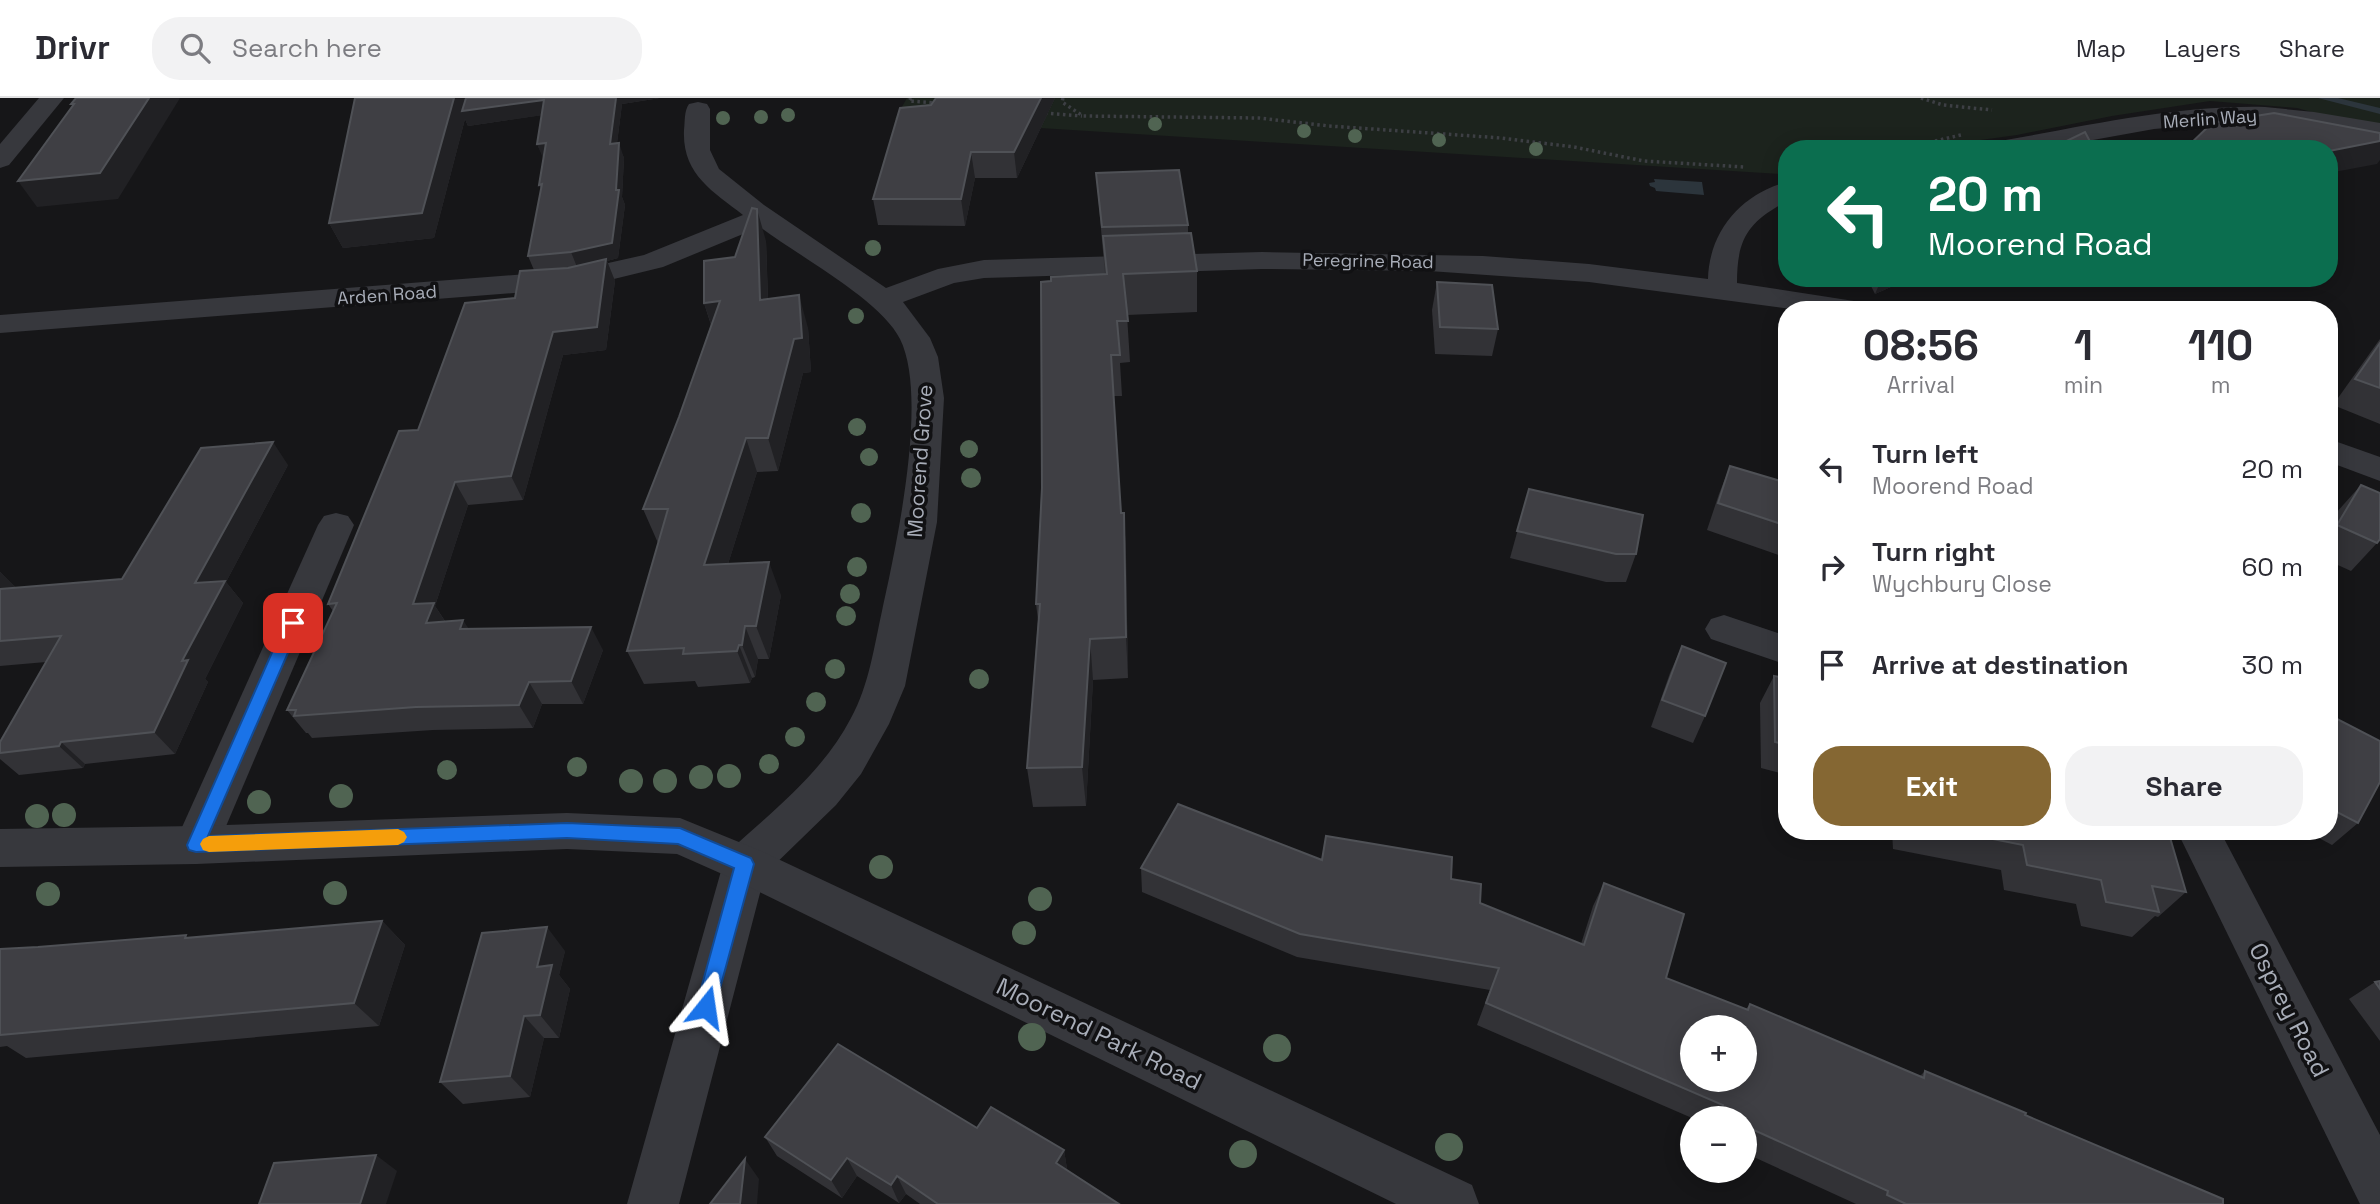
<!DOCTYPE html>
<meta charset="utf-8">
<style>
:root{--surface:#fff;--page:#f2f2f3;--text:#2b2b33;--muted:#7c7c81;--line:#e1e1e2;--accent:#856733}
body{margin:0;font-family:"Space Grotesk",sans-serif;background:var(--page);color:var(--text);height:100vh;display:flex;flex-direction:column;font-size:26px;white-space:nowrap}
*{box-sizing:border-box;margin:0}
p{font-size:23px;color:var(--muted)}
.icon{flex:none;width:38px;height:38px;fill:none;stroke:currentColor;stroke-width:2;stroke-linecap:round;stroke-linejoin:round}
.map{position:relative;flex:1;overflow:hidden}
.details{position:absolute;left:1778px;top:203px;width:560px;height:539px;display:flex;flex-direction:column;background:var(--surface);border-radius:28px;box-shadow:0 4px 18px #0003}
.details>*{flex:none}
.banner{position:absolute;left:1778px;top:42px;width:560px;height:147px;border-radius:28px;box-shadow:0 4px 18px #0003;background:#0b6e4f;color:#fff;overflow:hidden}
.tools{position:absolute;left:1680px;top:917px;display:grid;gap:14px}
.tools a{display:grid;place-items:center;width:77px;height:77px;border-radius:50%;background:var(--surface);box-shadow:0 4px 18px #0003;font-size:35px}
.pin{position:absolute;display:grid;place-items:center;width:60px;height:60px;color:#fff;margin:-30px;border-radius:14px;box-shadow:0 4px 10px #0006}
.me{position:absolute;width:77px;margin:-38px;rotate:15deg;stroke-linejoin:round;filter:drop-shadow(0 0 5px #0008)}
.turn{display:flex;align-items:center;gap:24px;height:147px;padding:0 35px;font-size:32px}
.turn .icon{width:91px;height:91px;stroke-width:2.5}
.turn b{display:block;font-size:49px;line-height:60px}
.eta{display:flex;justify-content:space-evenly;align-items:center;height:119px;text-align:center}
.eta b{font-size:42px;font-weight:700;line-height:49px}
.button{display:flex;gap:14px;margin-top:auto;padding:14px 35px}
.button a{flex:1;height:80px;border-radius:28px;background:var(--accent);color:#fff;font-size:28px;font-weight:700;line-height:80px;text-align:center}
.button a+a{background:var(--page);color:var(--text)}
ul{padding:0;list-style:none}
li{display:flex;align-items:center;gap:21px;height:98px;padding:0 35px}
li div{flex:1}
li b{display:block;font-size:26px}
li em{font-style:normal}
header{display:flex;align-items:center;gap:42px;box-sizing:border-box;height:98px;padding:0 35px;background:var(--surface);border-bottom:2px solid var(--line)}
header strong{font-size:33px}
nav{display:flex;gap:38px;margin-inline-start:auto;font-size:24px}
.search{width:490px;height:63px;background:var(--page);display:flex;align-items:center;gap:18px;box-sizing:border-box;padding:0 24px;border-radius:28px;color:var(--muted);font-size:26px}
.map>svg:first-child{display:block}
.green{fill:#1c231d}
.water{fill:#2c353c}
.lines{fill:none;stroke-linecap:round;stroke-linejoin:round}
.stream{fill:#2c353c;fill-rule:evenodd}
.path{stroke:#3d3f44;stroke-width:3.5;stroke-dasharray:2.5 3.5;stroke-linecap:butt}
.minor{fill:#37383d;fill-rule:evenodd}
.tertiary{fill:#37383d;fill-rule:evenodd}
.tree{fill:#506452}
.wall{fill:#323236}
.shaded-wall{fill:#212124}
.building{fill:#3f3f44;stroke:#4f5156;stroke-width:2;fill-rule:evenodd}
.route{fill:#1a73e8;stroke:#114b97;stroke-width:2}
.slow{fill:#f59e0b}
.labels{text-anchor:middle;stroke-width:7;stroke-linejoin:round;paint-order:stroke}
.far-street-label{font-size:18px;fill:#a8adb8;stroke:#111113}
.street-label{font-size:21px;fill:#a8adb8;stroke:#111113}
.near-street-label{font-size:24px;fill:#a8adb8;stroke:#111113}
</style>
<header>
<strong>Drivr</strong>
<div class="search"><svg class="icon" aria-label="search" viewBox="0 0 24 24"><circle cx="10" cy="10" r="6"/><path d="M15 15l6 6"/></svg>Search here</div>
<nav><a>Map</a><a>Layers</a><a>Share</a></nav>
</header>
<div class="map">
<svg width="2380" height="1106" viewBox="0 0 2380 1106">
<rect width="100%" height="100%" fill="#161618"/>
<polygon class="green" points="907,0 2380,0 2380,33 2297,10 2210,3 2112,18 2017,37 1915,51 1787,51 1787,75 1782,76 895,21"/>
<polygon class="water" points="1654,81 1702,84 1704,97 1656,93 1655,90 1650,88 1649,85 1655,84"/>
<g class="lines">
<polygon class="stream" points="2318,0 2338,0 2380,10 2380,16"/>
<g class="path">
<polyline points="911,0 909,3 937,5"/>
<polyline points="1063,0 1062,4 1083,18 1259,20 1329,28 1501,40 1574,49 1644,63 1744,69"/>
<polyline points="1921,0 1943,7 1992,12"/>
<polyline points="1045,15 1082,18"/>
<polyline points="1900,51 1961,37"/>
</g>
<g class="minor">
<polygon points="39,0 64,0 9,67 0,70 0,46"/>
<path d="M698,4l9,2 3,5v41l9,19 45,36 122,83 52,-19 46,-9 278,-8 221,4 106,8 119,15c1,-47 33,-85 79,-97v19c-39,21 -50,37 -50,82l117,18 11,3 4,6h-70l-210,-28 -160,-11 -167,-2 -278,9 -30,5 -51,19 27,36 8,19 6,41 -7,124 -32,164 -16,38 -28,50 -25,31 -71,69 -86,330h-52l96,-340 6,-13c45,-41 94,-79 122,-133 18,-33 23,-71 31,-107 14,-64 47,-214 18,-272 -19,-39 -103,-84 -140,-112l-97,40 -86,21 -577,45v-18l577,-45 67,-15 99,-40c-31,-24 -61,-41 -59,-85 1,-9 0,-19 5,-26z"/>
<path d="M2265,9l49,5 66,11v16l-66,-12 -66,-6 -94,8 -111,20h-56l4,-5 9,-3c88,-15 175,-36 265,-34z"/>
<polygon points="2329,341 2380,359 2380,383 2329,364"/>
<polygon points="336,415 348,418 354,427 218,747 211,760 196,766 181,760 174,747 318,427 324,418"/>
<polygon points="1724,517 1787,538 1787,567 1711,541 1705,531 1711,521"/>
<polygon points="2177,733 2220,733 2380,1037 2380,1106 2360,1106"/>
</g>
<polygon class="tertiary" points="567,715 680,720 761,753 1472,1087 1479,1106 1396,1106 729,779 677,756 567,751 196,766 0,769 0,731 196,728"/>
</g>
<g class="tree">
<circle cx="788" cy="17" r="7"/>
<circle cx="761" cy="19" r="7"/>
<circle cx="723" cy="20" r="7"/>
<circle cx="1155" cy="26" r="7"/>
<circle cx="1304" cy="33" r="7"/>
<circle cx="1355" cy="38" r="7"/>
<circle cx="1439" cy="42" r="7"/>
<circle cx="1536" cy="51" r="7"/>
<circle cx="873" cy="150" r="8"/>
<circle cx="856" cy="218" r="8"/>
<circle cx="857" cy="329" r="9"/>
<circle cx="969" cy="351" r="9"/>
<circle cx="869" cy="359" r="9"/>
<circle cx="971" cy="380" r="10"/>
<circle cx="861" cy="415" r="10"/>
<circle cx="857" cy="469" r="10"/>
<circle cx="850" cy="496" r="10"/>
<circle cx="846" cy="518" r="10"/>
<circle cx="835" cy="571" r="10"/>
<circle cx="979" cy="581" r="10"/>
<circle cx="816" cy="604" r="10"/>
<circle cx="795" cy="639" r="10"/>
<circle cx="769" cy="666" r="10"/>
<circle cx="577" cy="669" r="10"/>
<circle cx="447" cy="672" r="10"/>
<circle cx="729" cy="678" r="12"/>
<circle cx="701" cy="679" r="12"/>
<circle cx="631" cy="683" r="12"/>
<circle cx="665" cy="683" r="12"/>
<circle cx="341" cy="698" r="12"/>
<circle cx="259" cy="704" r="12"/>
<circle cx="64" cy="717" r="12"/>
<circle cx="37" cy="718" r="12"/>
<circle cx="881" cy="769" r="12"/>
<circle cx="335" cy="795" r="12"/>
<circle cx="48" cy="796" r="12"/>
<circle cx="1040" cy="801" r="12"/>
<circle cx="1024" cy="835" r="12"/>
<circle cx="1032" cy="939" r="14"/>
<circle cx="1277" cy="950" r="14"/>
<circle cx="1449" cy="1049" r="14"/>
<circle cx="1243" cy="1056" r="14"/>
</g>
<g class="wall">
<polygon points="355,0 660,0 622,6 617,45 624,60 622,99 625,107 618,160 607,163 615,183 606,252 563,257 523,402 468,407 435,508 445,523 469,531 603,552 583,606 542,606 533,630 433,632 312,640 308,635 306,635 287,612 333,513 328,506 418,332 534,172 528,158 541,91 539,87 544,60 537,46 542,17 468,28 465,21 434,140 343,150 329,125"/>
<polygon points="936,0 1055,0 1017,80 975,80 965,128 878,127 873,101"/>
<polygon points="1096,75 1188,127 1188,136 1197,173 1197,214 1127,217 1130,264 1120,265 1122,298 1113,298 1121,415 1124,415 1126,456 1128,580 1093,582 1086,708 1033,709 1027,670 1038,522 1036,506 1051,183 1105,176"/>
<polygon points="766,143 768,201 808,230 811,274 803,275 778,373 757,374 728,466 781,497 769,561 758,561 755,579 752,580 750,585 698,589 695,583 644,586 627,553 658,445 643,411 679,319 711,227 704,205 735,159"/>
<polygon points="1867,180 1911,180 1875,196"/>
<polygon points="1437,184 1498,231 1492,258 1435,256 1432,212"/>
<polygon points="2380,241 2380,326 2333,307"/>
<polygon points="288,367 226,484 243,505 205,581 208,584 175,656 85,666 83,670 19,677 0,661 0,644 46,564 0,568 0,474 16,490 122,481"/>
<polygon points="1730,368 1787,385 1787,460 1707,432 1719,396"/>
<polygon points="2361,387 2377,445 2351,473 2329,463 2329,426 2336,415"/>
<polygon points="1529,391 1636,456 1626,484 1606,484 1510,460"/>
<polygon points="1682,548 1705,618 1693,645 1651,629 1670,575"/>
<polygon points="1774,578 1787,580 1787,709 1785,709 1784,676 1761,670 1760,605"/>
<polygon points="2329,604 2358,725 2332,747 2306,733 2329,733"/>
<polygon points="1892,733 2159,733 2186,794 2158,819 2155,818 2132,839 2081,828 2076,806 2004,792 2001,772 1893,751"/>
<polygon points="1322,762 1451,781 1480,805 1581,846 1593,808 1604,785 1666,880 1746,911 1750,906 1920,978 1925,973 2223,1106 1856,1106 1745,1055 1745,1020 1692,1020 1477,927 1490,892 1297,859 1142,794 1141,770"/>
<polygon points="382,823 405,847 379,928 26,960 7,948 0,949 0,851 190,840"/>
<polygon points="565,853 559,877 570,891 559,940 544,940 530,999 463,1006 440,984"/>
<polygon points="2380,883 2380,943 2349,901 2375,884"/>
<polygon points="977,1030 1064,1052 1067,1071 1067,1072 1119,1106 920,1106 906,1096 899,1105 857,1078 842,1100 777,1058 765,1039"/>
</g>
<g class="shaded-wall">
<polygon points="149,0 180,0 118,101 37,109 18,83"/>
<polygon points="454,0 466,0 469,7 544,2 550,16 468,28 465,21 434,140 343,150 329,125"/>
<polygon points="616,0 660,0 622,6 615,61 610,46"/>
<polygon points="1041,0 1055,0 1017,80 1014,54"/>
<polygon points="2380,43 2380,62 2377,66 2329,75 2329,53"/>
<polygon points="546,45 552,59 543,60 537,46"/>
<polygon points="619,45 624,60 622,99 625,107 618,160 607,163 615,183 606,252 563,257 523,402 511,378 553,234 577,169 571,154 616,92"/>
<polygon points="971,54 975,80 965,128 961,101"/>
<polygon points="757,111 766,143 769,235 760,202"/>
<polygon points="1882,180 1911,180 1875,196"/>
<polygon points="799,197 808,230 811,274 803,275 778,373 768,340"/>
<polygon points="720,203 715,238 704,205"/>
<polygon points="746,340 757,374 717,501 704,467"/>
<polygon points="273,344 288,367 226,484 243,505 205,581 208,584 175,656 154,634 182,563 195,485"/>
<polygon points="455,384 468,407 435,508 448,528 441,548 413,506"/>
<polygon points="1124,415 1126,456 1128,580 1126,539"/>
<polygon points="769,464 781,497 769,561 756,528"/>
<polygon points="0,474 23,496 0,504"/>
<polygon points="463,522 478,545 460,531"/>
<polygon points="745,528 758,561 755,579 742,547"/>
<polygon points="591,529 603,552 583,606 571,583"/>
<polygon points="1090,541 1093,582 1086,708 1082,669"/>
<polygon points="739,547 752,580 750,585 737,553"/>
<polygon points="529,584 542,606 533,630 519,607"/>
<polygon points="61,644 85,666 83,670 59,648"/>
<polygon points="382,823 405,847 379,928 354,905"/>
<polygon points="547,829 565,853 559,877 570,891 559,940 540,917 537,869"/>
<polygon points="524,918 544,940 530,999 510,978"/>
<polygon points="1064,1052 1067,1071 1060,1083 1056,1065"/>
<polygon points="376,1057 397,1073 386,1106 360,1106"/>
<polygon points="847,1060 857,1078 842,1100 831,1082"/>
<polygon points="745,1061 759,1081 757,1106 740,1106"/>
<polygon points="897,1078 906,1096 899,1105 891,1087"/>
</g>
<g class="building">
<polygon points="76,0 149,0 100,75 18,83 74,6 71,6"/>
<polygon points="355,0 454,0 422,115 329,125"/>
<polygon points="466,0 616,0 610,46 619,45 616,92 619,92 612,145 571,154 528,158 542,86 539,87 546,45 537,46 544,2 462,13"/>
<polygon points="936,0 1041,0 1014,54 971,54 961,101 873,101 900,10 931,7"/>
<polygon points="2274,15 2380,35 2380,43 2329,53 2329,51 2185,51 2212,25"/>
<polygon points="2085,34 2094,51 2050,51"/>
<polygon points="1179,72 1188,127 1102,129 1096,75"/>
<polygon points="752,110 757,111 760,202 799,197 802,240 794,241 768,340 746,340 704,467 769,464 756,528 745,528 742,547 739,547 737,553 683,556 684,550 627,553 668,411 643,411 679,319 720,203 704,205 704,163 735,159"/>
<polygon points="1191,135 1197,173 1123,176 1128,223 1117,223 1120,257 1111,257 1121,415 1124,415 1126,539 1090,541 1082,669 1027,670 1040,506 1036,506 1042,390 1041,184 1051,183 1051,179 1107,176 1103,138"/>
<polygon points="606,161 597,229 553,234 511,378 455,384 413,506 434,505 426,525 463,522 460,531 591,529 571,583 529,584 519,607 416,609 294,618 296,612 287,612 337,505 328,506 399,333 418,332 465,205 515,200 520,173 568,170"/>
<polygon points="1437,184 1492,187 1498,231 1440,229"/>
<polygon points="2380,245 2380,290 2355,281"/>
<polygon points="273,344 195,485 225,483 182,563 188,562 154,634 61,644 59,648 0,655 0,644 61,538 0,543 0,491 122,481 201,350"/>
<polygon points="1730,368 1787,385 1787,428 1718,405"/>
<polygon points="2361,387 2380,395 2380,441 2377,445 2337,427"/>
<polygon points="1529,391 1643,417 1636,456 1616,456 1517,433"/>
<polygon points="1682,548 1726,565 1705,618 1662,602"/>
<polygon points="1774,578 1787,580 1787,647 1775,644"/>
<polygon points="2329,604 2337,621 2380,643 2380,684 2358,725 2329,710"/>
<path d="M1178,706l144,56 4,-24 126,21 -1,22 30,5 -1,19 104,42 20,-62 80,31 -18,64 82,32 2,-6 174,74 1,-7 101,42 -1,2 198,84v5h-317l-19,-9 1,-4 -143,-65v-8h-18l-6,-3 2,-10 -237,-102 13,-35 -199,-34 -159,-66zM1692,929h53v53h-53z"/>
<polygon points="1953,733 2159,733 2169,736 2186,794 2152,788 2159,814 2106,804 2101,782 2027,767 2023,747"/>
<polygon points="382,823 354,905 0,937 0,851 38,849 186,837 185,840"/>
<polygon points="547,829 537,869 552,867 540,917 524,918 510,978 440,984 482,835"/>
<polygon points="2380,883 2380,891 2375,884"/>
<polygon points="838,946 977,1030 991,1009 1064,1052 1056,1065 1119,1106 938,1106 897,1078 891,1087 847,1060 831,1082 765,1039"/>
<polygon points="376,1057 360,1106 259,1106 274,1065"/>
<polygon points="745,1061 740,1106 710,1106"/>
</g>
<polygon class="route" points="293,520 301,525 208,738 567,725 680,730 751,760 754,766 713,916 706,919 699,916 696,909 734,770 678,746 567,740 196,754 189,752 187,747 285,525"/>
<polygon class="slow" points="398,731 404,734 407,739 404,744 398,747 209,754 203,752 200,746 203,741 209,738"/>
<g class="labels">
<g class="far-street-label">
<text transform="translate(2210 21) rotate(-4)" y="6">Merlin Way</text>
<text transform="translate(1368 163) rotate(1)" y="6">Peregrine Road</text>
<text transform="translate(387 197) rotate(-4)" y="6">Arden Road</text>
</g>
<g class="street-label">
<text transform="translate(920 363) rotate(-86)" y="7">Moorend Grove</text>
</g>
<g class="near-street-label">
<text transform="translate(2289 912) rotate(63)" y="8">Osprey Road</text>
<text transform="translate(1099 936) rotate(26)" y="8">Moorend Park Road</text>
</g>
</g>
</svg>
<div class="tools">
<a>+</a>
<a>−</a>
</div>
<div class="pin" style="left:293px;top:525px;background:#d93025"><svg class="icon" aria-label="arrive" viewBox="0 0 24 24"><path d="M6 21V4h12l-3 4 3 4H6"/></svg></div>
<svg class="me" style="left:706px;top:909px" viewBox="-20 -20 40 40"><path d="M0-17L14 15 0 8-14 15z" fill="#1a73e8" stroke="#fff" stroke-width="4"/></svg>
<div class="banner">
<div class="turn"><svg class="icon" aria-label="left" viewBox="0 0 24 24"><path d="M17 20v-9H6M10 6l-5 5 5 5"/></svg><div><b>20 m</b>Moorend Road</div></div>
</div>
<section class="details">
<div class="eta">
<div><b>08:56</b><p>Arrival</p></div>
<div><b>1</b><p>min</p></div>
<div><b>110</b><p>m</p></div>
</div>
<ul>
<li><svg class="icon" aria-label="left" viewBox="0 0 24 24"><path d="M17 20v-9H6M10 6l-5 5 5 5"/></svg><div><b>Turn left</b><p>Moorend Road</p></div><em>20 m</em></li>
<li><svg class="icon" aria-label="right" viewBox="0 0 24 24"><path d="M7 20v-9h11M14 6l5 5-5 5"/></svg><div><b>Turn right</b><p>Wychbury Close</p></div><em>60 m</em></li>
<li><svg class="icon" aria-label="arrive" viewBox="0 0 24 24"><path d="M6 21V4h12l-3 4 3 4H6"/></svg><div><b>Arrive at destination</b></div><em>30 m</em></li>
</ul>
<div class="button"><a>Exit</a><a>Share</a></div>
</section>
</div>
